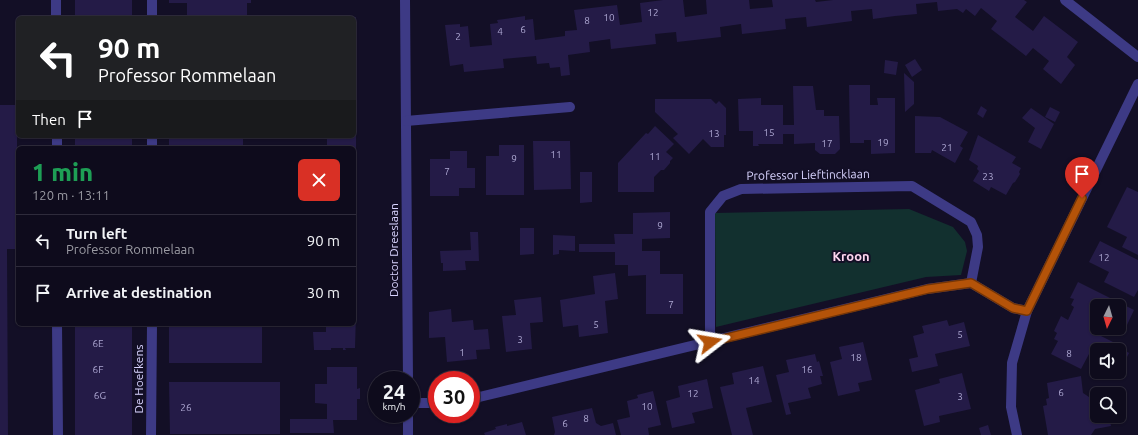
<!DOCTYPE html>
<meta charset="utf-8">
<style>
:root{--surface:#0e0b1c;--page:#1c1929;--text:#f1f3f6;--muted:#9b9ba3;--line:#2e2b3b}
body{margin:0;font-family:Ubuntu,sans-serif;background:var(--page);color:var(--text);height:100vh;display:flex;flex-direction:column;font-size:15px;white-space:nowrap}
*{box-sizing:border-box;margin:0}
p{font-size:13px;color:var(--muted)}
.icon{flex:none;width:22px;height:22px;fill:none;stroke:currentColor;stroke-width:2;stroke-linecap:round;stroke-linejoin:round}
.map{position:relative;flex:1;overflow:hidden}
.side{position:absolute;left:16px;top:146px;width:340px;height:180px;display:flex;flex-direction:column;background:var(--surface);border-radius:6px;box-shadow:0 1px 3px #0004,0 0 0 1px var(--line)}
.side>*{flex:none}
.guide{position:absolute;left:16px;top:16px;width:340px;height:122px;border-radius:6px;box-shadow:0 1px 3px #0004,0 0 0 1px var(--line);background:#202124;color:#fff;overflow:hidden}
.needle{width:26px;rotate:185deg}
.fabs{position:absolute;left:1090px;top:299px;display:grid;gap:8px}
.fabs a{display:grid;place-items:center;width:36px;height:36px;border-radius:6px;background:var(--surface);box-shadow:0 1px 3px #0004,0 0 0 1px var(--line);font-size:20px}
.speed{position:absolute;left:368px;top:371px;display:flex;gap:8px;font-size:20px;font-weight:700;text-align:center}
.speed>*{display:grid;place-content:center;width:52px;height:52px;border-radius:50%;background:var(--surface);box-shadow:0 1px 3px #0004,0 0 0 1px var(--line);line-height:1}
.speed small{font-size:10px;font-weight:400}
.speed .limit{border:6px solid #d22;background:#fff;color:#111}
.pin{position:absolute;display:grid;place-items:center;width:34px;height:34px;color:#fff;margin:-41px -17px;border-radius:50% 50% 50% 0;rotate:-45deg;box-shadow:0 0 4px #0007}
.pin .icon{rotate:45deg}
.me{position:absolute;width:44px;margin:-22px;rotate:76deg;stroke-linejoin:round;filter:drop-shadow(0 0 3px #0008)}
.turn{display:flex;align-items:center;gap:14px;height:84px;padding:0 16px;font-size:18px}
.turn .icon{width:52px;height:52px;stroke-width:2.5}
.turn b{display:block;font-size:28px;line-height:34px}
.then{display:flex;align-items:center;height:38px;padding:0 16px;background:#0003;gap:8px;font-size:15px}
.round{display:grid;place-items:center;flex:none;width:42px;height:42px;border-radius:6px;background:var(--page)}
.headline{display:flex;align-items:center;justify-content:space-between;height:68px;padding:0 16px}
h1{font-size:24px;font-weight:800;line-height:30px;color:#1e9e55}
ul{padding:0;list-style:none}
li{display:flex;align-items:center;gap:12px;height:52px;padding:0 16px;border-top:1px solid var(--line)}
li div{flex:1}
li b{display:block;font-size:15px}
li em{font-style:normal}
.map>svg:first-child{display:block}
.green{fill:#12302f}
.building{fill:#241b47}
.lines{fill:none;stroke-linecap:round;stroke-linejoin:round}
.minor{stroke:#3d3a85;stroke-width:10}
.route-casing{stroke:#753606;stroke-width:10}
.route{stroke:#b45309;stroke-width:7}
.labels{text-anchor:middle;stroke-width:4;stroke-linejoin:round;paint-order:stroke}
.number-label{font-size:10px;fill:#aca6d1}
.street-label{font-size:12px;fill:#d9d4ff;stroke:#130f26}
.neighbourhood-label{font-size:13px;font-weight:bold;fill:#ffd6f0;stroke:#130f26}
</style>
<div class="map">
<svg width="1138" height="435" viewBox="0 0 1138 435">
<rect width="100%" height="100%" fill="#130f26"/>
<polygon class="green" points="909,209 953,227 965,242 967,251 961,275 926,277 716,327 715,213"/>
<g class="building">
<rect x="75" y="0" width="57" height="18"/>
<polygon points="169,0 251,0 251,3 247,3 247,18 187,18 187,3 169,3"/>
<polygon points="663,0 683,0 685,17 707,14 706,0 749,0 750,9 773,7 772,0 815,0 816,2 833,0 1024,0 1027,2 1015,17 1033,31 1044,16 1078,42 1067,57 1075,65 1061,84 1043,69 1049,61 1033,48 1026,56 991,29 997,21 981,8 975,16 966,9 963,13 957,9 938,11 937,2 916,4 917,14 895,16 873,19 872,9 851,11 852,21 807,27 806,17 785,19 786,29 742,34 741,24 720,27 721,37 677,42 676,32 655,34 656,44 611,49 610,39 589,42 590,52 568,55 570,75 561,76 560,67 550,68 549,63 537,64 536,56 503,59 504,68 464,72 463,64 450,66 445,25 460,24 460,27 468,26 470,47 492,45 490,24 498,23 497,20 525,16 525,20 533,19 535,40 565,36 565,31 577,30 574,10 617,5 620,25 642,22 640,3"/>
<rect x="354" y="17" width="2" height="41"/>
<polygon points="915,59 922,70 912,77 905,65"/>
<polygon points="885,60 898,62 896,75 884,73"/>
<polygon points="904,73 914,82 914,104 905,112"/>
<polygon points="354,75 356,75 355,86 356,87 356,114 354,114"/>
<polygon points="849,85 870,85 870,105 878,105 877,98 895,98 895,153 871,154 871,140 864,140 864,143 850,143"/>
<polygon points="793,86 813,86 816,110 824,110 824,116 839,116 840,149 835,154 820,154 815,150 815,143 794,144 794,134 783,134 783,144 758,144 759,146 753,146 753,131 739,131 738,99 761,98 761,105 783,105 783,125 794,125"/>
<polygon points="655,99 711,99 716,104 719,101 726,108 726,135 724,135 724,147 711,147 703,139 689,154 673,138 678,134 655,112"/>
<polygon points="0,105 17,105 17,249 7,249 8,435 0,435"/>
<polygon points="981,106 987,110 983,118 977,114"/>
<polygon points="1050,107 1060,112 1055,122 1045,117"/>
<polygon points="1031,108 1054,124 1041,149 1028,142 1035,128 1022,118"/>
<polygon points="915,116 940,117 968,132 960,146 963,148 955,163 932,150 931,153 915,153"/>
<polygon points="354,124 356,124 356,161 354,161 354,148 327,148 327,136 354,136"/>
<polygon points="655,126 674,144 666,152 673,158 670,161 670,163 664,170 661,170 654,177 654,192 618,192 618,163 646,133 648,134"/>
<polygon points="978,135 1016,157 1012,163 1021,168 1019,172 1020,174 1015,182 1013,183 1006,195 991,187 989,191 973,181 979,171 977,169 978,166 969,160"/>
<rect x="75" y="136" width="57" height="12"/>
<rect x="169" y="136" width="74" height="12"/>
<polygon points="533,141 570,141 571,189 534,190"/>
<polygon points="499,145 524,145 524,195 486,195 486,156 499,156"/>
<polygon points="450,151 467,151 467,168 475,168 475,188 459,188 459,196 430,196 430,159 450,159"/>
<polygon points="580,172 592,172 592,202 580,203"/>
<polygon points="354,177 357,177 356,222 354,222"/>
<polygon points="1127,187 1138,192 1138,255 1122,247 1127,237 1107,227"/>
<polygon points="670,212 670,238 642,239 642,251 660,251 660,274 683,274 683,314 646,314 646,275 628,276 628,265 615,265 615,252 579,252 579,244 615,244 614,234 633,234 633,213"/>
<polygon points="520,228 534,228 534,254 520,255"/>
<polygon points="470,232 478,232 479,261 465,261 466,270 443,271 443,263 441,263 440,251 471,250"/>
<polygon points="553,235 575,236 575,251 559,250 559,254 553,255"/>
<polygon points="1100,241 1138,260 1138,290 1134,297 1104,282 1109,272 1089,262"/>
<polygon points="354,249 356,249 357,288 354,288"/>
<polygon points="615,273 618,299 605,301 608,333 579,337 578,325 563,327 560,300 595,294 593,276"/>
<polygon points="1078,282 1134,310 1127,325 1119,321 1119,306 1097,306 1097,328 1102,328 1099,335 1117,344 1114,350 1097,350 1097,352 1096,352 1089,354 1081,369 1051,354 1058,341 1054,339 1057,333 1054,331 1061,316 1068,320 1074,307 1071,305 1074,299 1070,298"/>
<polygon points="541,297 543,322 530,323 532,349 506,352 502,316 516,315 514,300"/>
<polygon points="451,309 452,322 473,320 474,330 488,329 490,349 476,350 477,359 447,362 445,337 429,338 429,312"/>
<polygon points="354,314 356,314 355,348 345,348 346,350 343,350 343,348 331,348 331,350 314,350 313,332 326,332 326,324 354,324"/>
<polygon points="947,320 949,326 964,322 970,346 935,354 938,366 912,372 909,359 918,357 913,336 924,333 922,326"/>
<rect x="75" y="324" width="57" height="111"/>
<rect x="169" y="324" width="93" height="39"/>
<polygon points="863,342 872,380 858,383 860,391 838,396 830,362 842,359 839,347"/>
<polygon points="1121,348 1129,353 1125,361 1119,358 1119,351"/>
<polygon points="815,354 817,362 819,361 823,376 820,376 822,384 808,388 811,398 788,403 791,414 786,415 776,375 789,372 786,360"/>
<polygon points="763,366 772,402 746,408 753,435 732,435 720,387 734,384 732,373"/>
<polygon points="327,367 357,367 357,389 360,388 360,399 357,399 357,420 333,420 334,433 290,433 290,419 327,419 327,404 315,403 315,384 327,384"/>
<polygon points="962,373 971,409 939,416 940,422 924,426 915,390 940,383 939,379"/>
<polygon points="1081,376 1083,393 1089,397 1097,396 1097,416 1120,416 1120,419 1110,421 1111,426 1095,429 1091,435 1048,435 1043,406 1047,405 1046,399 1049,398 1047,383"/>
<polygon points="707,379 713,408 692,413 695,423 672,428 666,401 680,397 678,386"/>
<polygon points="169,382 280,382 280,434 170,434"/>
<polygon points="653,391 661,425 648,428 649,435 621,435 617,420 630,417 627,401 638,398 637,395"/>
<polygon points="592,408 596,423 601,426 613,423 616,435 554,435 555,432 552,417"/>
<polygon points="522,422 526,435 485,435 484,433 496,429 495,427 507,424 507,426"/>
<polygon points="988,425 991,435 981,435 979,428"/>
</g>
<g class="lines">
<g class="minor">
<polyline points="56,0 56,18"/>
<polyline points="405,0 408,380"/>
<polyline points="1065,0 1138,57"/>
<polyline points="152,18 152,0"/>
<polyline points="406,121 570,107"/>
<polyline points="57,136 57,148"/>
<polyline points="152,148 152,136"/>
<polyline points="57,324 58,435"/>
<polyline points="710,342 710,212 723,196 741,189 912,186 971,222 977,235 978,247 971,283"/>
<polyline points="471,399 927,289 971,283 1013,308 1027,311"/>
<polyline points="411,403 437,403"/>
<polyline points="151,435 152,324"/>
<polyline points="408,435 408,414"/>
<polyline points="1017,435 1011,407 1012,363 1027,311 1138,84"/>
</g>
</g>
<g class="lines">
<g class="route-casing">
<polyline id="route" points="710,342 928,289 971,283 1013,308 1027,311 1082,198"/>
</g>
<use href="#route" class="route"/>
</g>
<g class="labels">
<g class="number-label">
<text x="653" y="16">12</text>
<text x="609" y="21">10</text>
<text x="587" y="24">8</text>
<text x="523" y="33">6</text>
<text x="500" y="35">4</text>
<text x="458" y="40">2</text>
<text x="769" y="136">15</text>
<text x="714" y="137">13</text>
<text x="883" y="146">19</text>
<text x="827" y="147">17</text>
<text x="947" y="151">21</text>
<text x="556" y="158">11</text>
<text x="655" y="160">11</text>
<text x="514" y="162">9</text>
<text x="447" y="175">7</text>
<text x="988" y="180">23</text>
<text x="660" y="229">9</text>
<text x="1104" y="261">12</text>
<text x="671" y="308">7</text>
<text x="596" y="328">5</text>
<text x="960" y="338">5</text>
<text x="520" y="343">3</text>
<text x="98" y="347">6E</text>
<text x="462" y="356">1</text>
<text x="1069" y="357">8</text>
<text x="856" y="361">18</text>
<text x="98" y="373">6F</text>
<text x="807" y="373">16</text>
<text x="754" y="384">14</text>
<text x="1061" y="396">6</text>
<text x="693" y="397">12</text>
<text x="100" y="399">6G</text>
<text x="960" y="400">3</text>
<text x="647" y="410">10</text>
<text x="186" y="411">26</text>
<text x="586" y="422">8</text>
<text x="565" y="427">6</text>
</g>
<g class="street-label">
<text transform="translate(808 175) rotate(-1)" y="4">Professor Lieftincklaan</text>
<text transform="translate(394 250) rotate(-90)" y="4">Doctor Dreeslaan</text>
<text transform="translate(139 379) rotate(-90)" y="4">De Hoefkens</text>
</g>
<g class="neighbourhood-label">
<text x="851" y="261">Kroon</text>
</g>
</g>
</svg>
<div class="fabs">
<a><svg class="needle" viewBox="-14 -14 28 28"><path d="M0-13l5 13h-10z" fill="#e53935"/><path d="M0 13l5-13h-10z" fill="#9b9ba3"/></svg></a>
<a><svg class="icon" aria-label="sound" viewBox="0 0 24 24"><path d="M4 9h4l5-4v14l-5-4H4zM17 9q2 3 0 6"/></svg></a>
<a><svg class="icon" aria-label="search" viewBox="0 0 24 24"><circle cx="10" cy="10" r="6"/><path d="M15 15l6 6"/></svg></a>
</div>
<div class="speed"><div>24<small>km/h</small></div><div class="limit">30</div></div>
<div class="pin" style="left:1082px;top:198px;background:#d93025"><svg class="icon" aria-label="arrive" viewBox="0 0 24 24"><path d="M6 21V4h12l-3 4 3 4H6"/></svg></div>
<svg class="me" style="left:710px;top:342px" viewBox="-20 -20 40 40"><path d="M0-17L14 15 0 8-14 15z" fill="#b45309" stroke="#fff" stroke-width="4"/></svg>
<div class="guide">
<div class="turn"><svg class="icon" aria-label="left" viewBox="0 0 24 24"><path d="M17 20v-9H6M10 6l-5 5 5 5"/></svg><div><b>90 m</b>Professor Rommelaan</div></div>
<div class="then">Then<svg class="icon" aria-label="arrive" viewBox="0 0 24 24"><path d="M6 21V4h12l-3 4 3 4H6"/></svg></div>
</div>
<section class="side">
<div class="headline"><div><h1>1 min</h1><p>120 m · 13:11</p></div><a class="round" style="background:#d93025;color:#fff"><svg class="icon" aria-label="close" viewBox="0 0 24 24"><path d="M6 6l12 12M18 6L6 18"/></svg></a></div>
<ul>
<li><svg class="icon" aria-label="left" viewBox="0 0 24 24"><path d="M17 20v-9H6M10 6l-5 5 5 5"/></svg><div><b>Turn left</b><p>Professor Rommelaan</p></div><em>90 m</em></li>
<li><svg class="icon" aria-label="arrive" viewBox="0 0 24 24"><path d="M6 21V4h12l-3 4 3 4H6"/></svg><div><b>Arrive at destination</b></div><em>30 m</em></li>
</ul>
</section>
</div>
